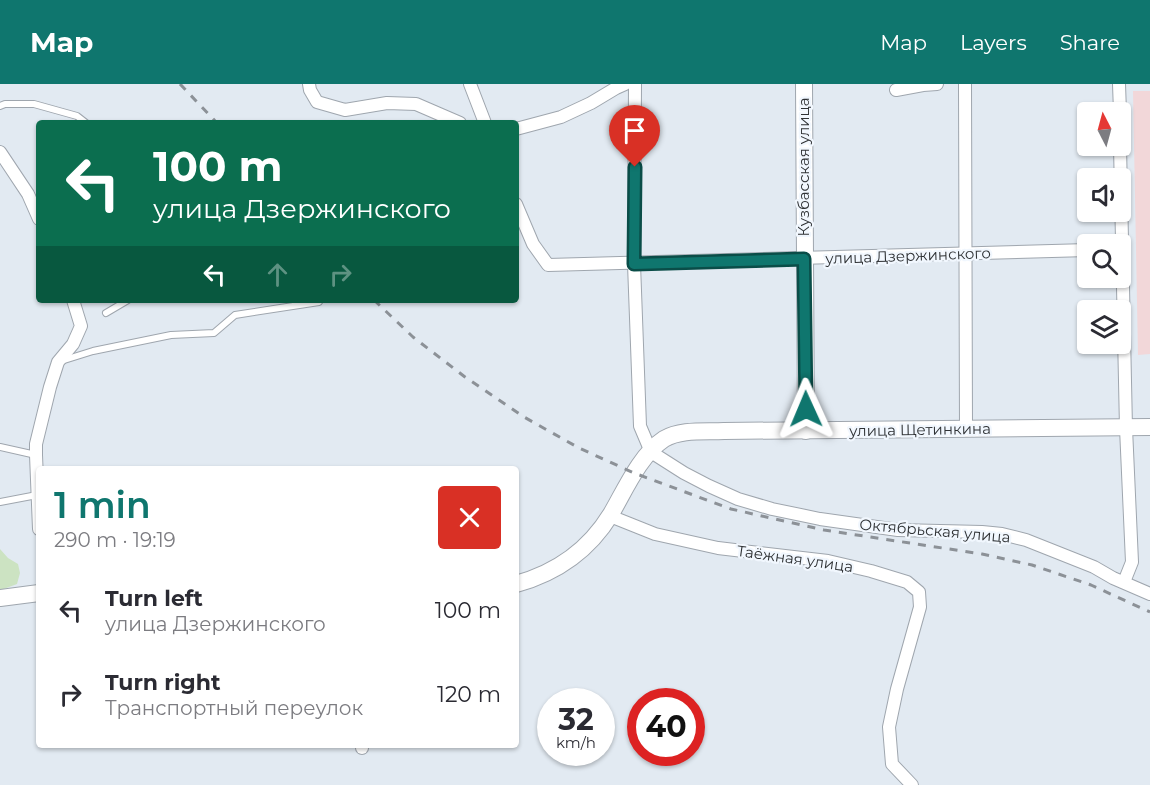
<!DOCTYPE html>
<meta charset="utf-8">
<style>
:root{--surface:#fff;--page:#f2f2f3;--text:#2b2b33;--muted:#7c7c81;--accent:#0f766e}
body{margin:0;font-family:Montserrat,sans-serif;background:var(--page);color:var(--text);height:100vh;display:flex;flex-direction:column;font-size:22px;white-space:nowrap}
*{box-sizing:border-box;margin:0}
p{font-size:20px;color:var(--muted)}
.icon{flex:none;width:33px;height:33px;fill:none;stroke:currentColor;stroke-width:2;stroke-linecap:round;stroke-linejoin:round}
.map{position:relative;flex:1;overflow:hidden}
.drawer{position:absolute;left:36px;top:382px;width:483px;height:282px;display:flex;flex-direction:column;background:var(--surface);border-radius:6px;box-shadow:0 2px 4px #0004}
.drawer>*{flex:none}
.banner{position:absolute;left:36px;top:36px;width:483px;height:183px;border-radius:6px;box-shadow:0 2px 4px #0004;background:#0b6e4f;color:#fff;overflow:hidden}
.needle{width:39px;rotate:354deg}
.controls{position:absolute;left:1077px;top:18px;display:grid;gap:12px}
.controls a{display:grid;place-items:center;width:54px;height:54px;border-radius:6px;background:var(--surface);box-shadow:0 2px 4px #0004;font-size:30px}
.speed{position:absolute;left:537px;top:604px;display:flex;gap:12px;font-size:30px;font-weight:700;text-align:center}
.speed>*{display:grid;place-content:center;width:78px;height:78px;border-radius:50%;background:var(--surface);box-shadow:0 2px 4px #0004;line-height:1}
.speed small{font-size:15px;font-weight:400}
.speed .limit{border:9px solid #d22;background:#fff;color:#111}
.pin{position:absolute;display:grid;place-items:center;width:51px;height:51px;color:#fff;margin:-62px -26px;border-radius:50% 50% 50% 0;rotate:-45deg;box-shadow:0 0 6px #0007}
.pin .icon{rotate:45deg}
.me{position:absolute;width:66px;margin:-33px;rotate:359deg;stroke-linejoin:round;filter:drop-shadow(0 0 4px #0008)}
.turn{display:flex;align-items:center;gap:21px;height:126px;padding:0 18px;font-size:27px}
.turn .icon{width:78px;height:78px;stroke-width:2.5}
.turn b{display:block;font-size:42px;line-height:51px}
.lanes{display:flex;align-items:center;height:57px;padding:0 18px;background:#0003;justify-content:center;gap:30px;direction:ltr}
.lanes .off{opacity:.35}
.round{display:grid;place-items:center;flex:none;width:63px;height:63px;border-radius:6px;background:var(--page)}
.head{display:flex;align-items:center;justify-content:space-between;height:102px;padding:0 18px}
h1{font-size:36px;font-weight:600;line-height:45px;color:var(--accent)}
ul{padding:0;list-style:none}
li{display:flex;align-items:center;gap:18px;height:84px;padding:0 18px}
li div{flex:1}
li b{display:block;font-size:22px}
li em{font-style:normal}
header{display:flex;align-items:center;gap:36px;box-sizing:border-box;height:84px;padding:0 30px;background:var(--accent);color:#fff}
header strong{font-size:28px}
nav{display:flex;gap:33px;margin-inline-start:auto;font-size:21px}
.map>svg:first-child{display:block}
.education{fill:#f2d7d9}
.green{fill:#cce3c2}
.lines{fill:none;stroke-linecap:round;stroke-linejoin:round}
.lane-casing{stroke:#9fa6ae;stroke-width:8}
.street-casing{stroke:#9fa6ae;stroke-width:14}
.secondary-casing{stroke:#9fa6ae;stroke-width:18}
.lane{stroke:#fff;stroke-width:6}
.street{stroke:#fff;stroke-width:12}
.secondary{stroke:#fff;stroke-width:16}
.rail{stroke:#8c9197;stroke-width:3;stroke-dasharray:8 8;stroke-linecap:butt}
.route-casing{stroke:#0a4d48;stroke-width:15}
.route{stroke:#0f766e;stroke-width:10}
.labels{text-anchor:middle;stroke-width:4.5;stroke-linejoin:round;paint-order:stroke}
.street-label{font-size:15px;fill:#2f3235;stroke:#f1f7fe}
</style>
<header>
<strong>Map</strong>
<nav><a>Map</a><a>Layers</a><a>Share</a></nav>
</header>
<div class="map">
<svg width="1150" height="701" viewBox="0 0 1150 701">
<rect width="100%" height="100%" fill="#e2eaf2"/>
<polygon class="education" points="1133,7 1150,7 1150,270 1138,271"/>
<polygon class="green" points="0,465 8,474 18,480 20,489 17,500 1,506 0,505"/>
<g class="lines">
<g class="lane-casing">
<g id="lane">
<polyline points="0,22 5,20 34,20 77,32 86,39"/>
<polyline points="106,229 128,216"/>
<polyline points="61,277 93,267 171,251 214,249 235,231 319,218 320,216"/>
<polyline points="0,363 36,371"/>
<polyline points="0,418 37,411"/>
</g>
</g>
<g class="street-casing">
<g id="street">
<polyline points="309,0 310,6 317,18 345,26 387,19 416,20 460,39"/>
<polyline points="470,0 485,39"/>
<polyline points="635,0 634,180 640,342 651,368 684,389 709,402 738,415 772,425 820,435 898,446 982,448 1002,450 1026,456 1094,483 1113,494 1150,510"/>
<polyline points="965,0 966,345"/>
<polyline points="1119,0 1120,28"/>
<polyline points="896,6 923,1 937,0"/>
<polyline points="516,45 561,33 591,19 616,4 625,0"/>
<polyline points="1120,62 1126,344 1132,478 1124,498"/>
<polyline points="0,68 28,110 39,135"/>
<polyline points="516,120 533,160 548,181 1088,166"/>
<polyline points="610,432 655,450 718,464 828,477 871,487 907,498 919,508 920,523 897,605 889,643 892,680 912,701"/>
<polyline points="39,445 36,371 36,360 50,303 58,278 73,260 81,242 73,216"/>
<polyline points="362,662 362,664"/>
</g>
</g>
<g class="secondary-casing">
<g id="secondary">
<polyline points="804,0 806,347"/>
<path d="M516,500c40,-11 73,-34 95,-70 14,-24 29,-59 53,-75 17,-10 41,-7 60,-8l426,-4"/>
<polyline points="0,514 39,509"/>
</g>
</g>
<use href="#lane" class="lane"/>
<use href="#street" class="street"/>
<use href="#secondary" class="secondary"/>
<g class="rail">
<polyline points="180,0 217,39"/>
<polyline points="374,216 413,253 465,293 524,333 579,364 634,389 731,425 824,446 982,470 1032,481 1091,501 1150,528"/>
</g>
</g>
<g class="lines">
<g class="route-casing">
<polyline id="route" points="635,83 634,180 804,175 806,325"/>
</g>
<use href="#route" class="route"/>
</g>
<g class="labels">
<g class="street-label">
<text transform="translate(804 83) rotate(-90)" y="5">Кузбасская улица</text>
<text transform="translate(908 172) rotate(-2)" y="5">улица Дзержинского</text>
<text transform="translate(920 346) rotate(-1)" y="5">улица Щетинкина</text>
<text transform="translate(935 447) rotate(5)" y="5">Октябрьская улица</text>
<text transform="translate(795 475) rotate(8)" y="5">Таёжная улица</text>
</g>
</g>
</svg>
<div class="controls">
<a><svg class="needle" viewBox="-14 -14 28 28"><path d="M0-13l5 13h-10z" fill="#e53935"/><path d="M0 13l5-13h-10z" fill="#7c7c81"/></svg></a>
<a><svg class="icon" aria-label="sound" viewBox="0 0 24 24"><path d="M4 9h4l5-4v14l-5-4H4zM17 9q2 3 0 6"/></svg></a>
<a><svg class="icon" aria-label="search" viewBox="0 0 24 24"><circle cx="10" cy="10" r="6"/><path d="M15 15l6 6"/></svg></a>
<a><svg class="icon" aria-label="layers" viewBox="0 0 24 24"><path d="M12 4l9 5-9 5-9-5zM3 14l9 5 9-5"/></svg></a>
</div>
<div class="speed"><div>32<small>km/h</small></div><div class="limit">40</div></div>
<div class="pin" style="left:635px;top:83px;background:#d93025"><svg class="icon" aria-label="arrive" viewBox="0 0 24 24"><path d="M6 21V4h12l-3 4 3 4H6"/></svg></div>
<svg class="me" style="left:806px;top:325px" viewBox="-20 -20 40 40"><path d="M0-17L14 15 0 8-14 15z" fill="#0f766e" stroke="#fff" stroke-width="4"/></svg>
<div class="banner">
<div class="turn"><svg class="icon" aria-label="left" viewBox="0 0 24 24"><path d="M17 20v-9H6M10 6l-5 5 5 5"/></svg><div><b>100 m</b>улица Дзержинского</div></div>
<div class="lanes"><svg class="icon" aria-label="left" viewBox="0 0 24 24"><path d="M17 20v-9H6M10 6l-5 5 5 5"/></svg><svg class="icon off" aria-label="ahead" viewBox="0 0 24 24"><path d="M12 20V5M6 11l6-6 6 6"/></svg><svg class="icon off" aria-label="right" viewBox="0 0 24 24"><path d="M7 20v-9h11M14 6l5 5-5 5"/></svg></div>
</div>
<section class="drawer">
<div class="head"><div><h1>1 min</h1><p>290 m · 19:19</p></div><a class="round" style="background:#d93025;color:#fff"><svg class="icon" aria-label="close" viewBox="0 0 24 24"><path d="M6 6l12 12M18 6L6 18"/></svg></a></div>
<ul>
<li><svg class="icon" aria-label="left" viewBox="0 0 24 24"><path d="M17 20v-9H6M10 6l-5 5 5 5"/></svg><div><b>Turn left</b><p>улица Дзержинского</p></div><em>100 m</em></li>
<li><svg class="icon" aria-label="right" viewBox="0 0 24 24"><path d="M7 20v-9h11M14 6l5 5-5 5"/></svg><div><b>Turn right</b><p>Транспортный переулок</p></div><em>120 m</em></li>
</ul>
</section>
</div>
